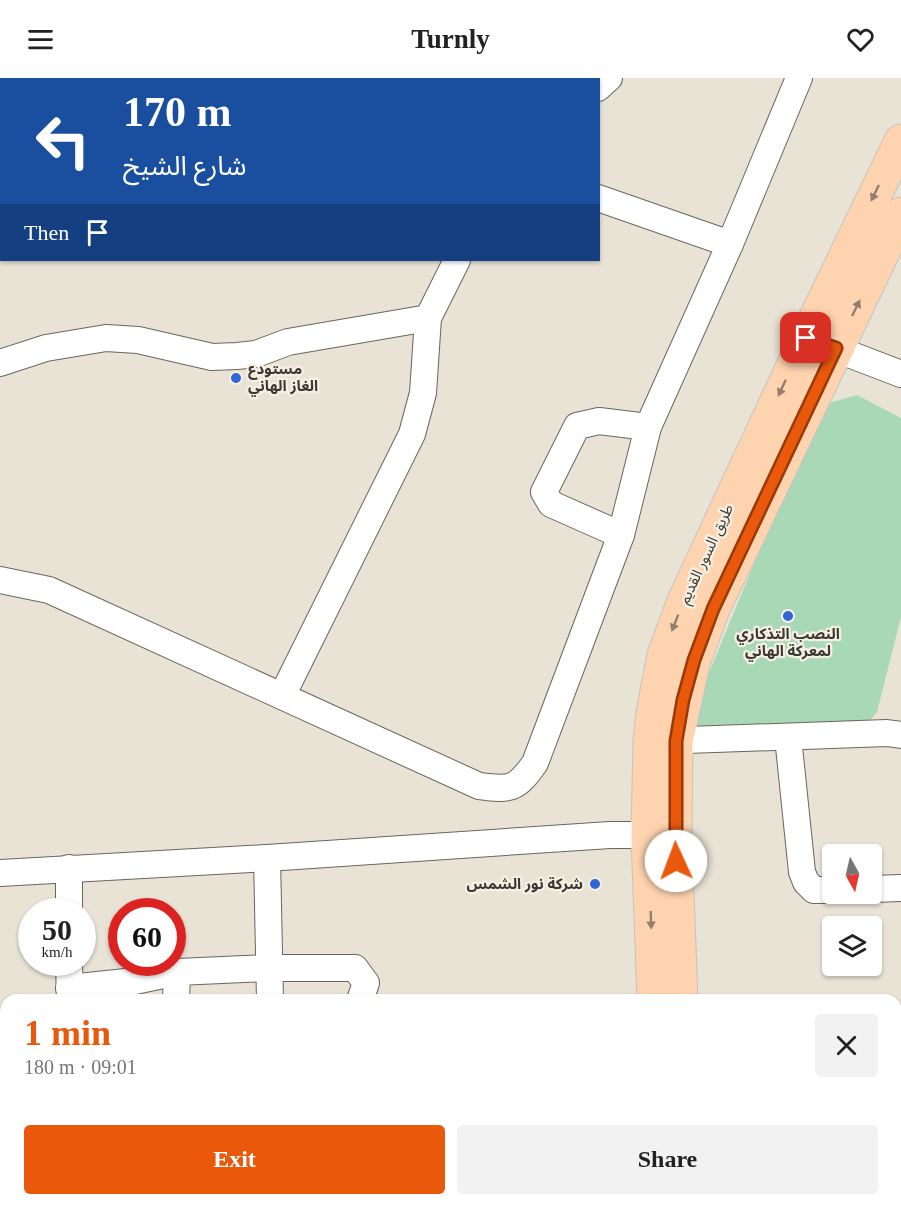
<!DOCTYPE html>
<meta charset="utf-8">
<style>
:root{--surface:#fff;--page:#f2f2f2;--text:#222;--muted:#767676;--accent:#ea580c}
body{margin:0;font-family:"Times New Roman","Noto Sans Arabic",serif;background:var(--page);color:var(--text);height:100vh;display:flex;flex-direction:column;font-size:22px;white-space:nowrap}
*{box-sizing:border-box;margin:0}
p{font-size:20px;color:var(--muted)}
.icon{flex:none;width:33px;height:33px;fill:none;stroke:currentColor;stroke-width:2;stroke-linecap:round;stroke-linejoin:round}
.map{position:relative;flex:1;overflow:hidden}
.panel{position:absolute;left:0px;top:916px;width:902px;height:212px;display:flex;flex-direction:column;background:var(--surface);border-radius:18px 18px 0 0;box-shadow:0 2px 4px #0004}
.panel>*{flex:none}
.banner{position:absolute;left:0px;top:0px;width:600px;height:183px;box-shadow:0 2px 4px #0004;background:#1a4fa0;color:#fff;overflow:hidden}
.needle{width:39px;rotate:172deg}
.buttons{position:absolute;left:822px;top:766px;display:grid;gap:12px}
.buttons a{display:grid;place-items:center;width:60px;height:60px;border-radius:6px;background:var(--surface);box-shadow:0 2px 4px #0004;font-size:30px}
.speed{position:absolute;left:18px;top:820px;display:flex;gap:12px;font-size:30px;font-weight:700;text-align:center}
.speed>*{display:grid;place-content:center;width:78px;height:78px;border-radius:50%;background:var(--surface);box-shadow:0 2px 4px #0004;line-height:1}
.speed small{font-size:15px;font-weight:400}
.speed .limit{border:9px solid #d22;background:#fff;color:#111}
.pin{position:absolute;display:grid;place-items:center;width:51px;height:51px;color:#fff;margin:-26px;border-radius:12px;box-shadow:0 3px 9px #0006}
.me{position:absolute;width:66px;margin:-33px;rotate:358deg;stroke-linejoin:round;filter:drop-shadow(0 0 4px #0008)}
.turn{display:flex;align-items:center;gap:21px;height:126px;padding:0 24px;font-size:27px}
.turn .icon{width:78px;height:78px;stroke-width:2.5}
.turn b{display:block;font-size:42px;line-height:51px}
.then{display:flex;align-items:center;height:57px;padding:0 24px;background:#0003;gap:12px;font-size:22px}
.round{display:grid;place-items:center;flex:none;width:63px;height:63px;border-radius:6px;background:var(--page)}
.overview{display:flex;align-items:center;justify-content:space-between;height:102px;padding:0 24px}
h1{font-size:36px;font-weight:800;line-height:45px;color:var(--accent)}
.action{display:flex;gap:12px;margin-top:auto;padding:12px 24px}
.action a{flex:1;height:69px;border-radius:6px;background:var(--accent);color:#fff;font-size:24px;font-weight:800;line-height:69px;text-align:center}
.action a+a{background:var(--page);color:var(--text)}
header{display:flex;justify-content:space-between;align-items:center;height:78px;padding:0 24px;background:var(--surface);font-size:27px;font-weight:800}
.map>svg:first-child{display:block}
.green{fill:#a9d8b7}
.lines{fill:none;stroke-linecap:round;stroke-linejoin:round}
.minor-casing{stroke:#6b665b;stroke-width:28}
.major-casing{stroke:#c4c3c2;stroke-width:35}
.minor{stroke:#fff;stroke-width:26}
.major{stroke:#fed4b0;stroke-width:33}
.oneway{fill:#937e6c}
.route-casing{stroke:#983908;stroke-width:15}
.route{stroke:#ea580c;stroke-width:10}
.poi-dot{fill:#3564d4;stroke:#f6f0e3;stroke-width:2}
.labels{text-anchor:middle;stroke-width:4.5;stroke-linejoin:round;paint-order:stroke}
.poi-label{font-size:15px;font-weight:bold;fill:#3b3834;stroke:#f6f0e3;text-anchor:start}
.street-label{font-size:15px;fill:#3b3834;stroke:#f6f0e3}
</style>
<header><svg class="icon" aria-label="menu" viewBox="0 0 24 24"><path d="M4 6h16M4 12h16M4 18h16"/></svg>Turnly<svg class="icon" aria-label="heart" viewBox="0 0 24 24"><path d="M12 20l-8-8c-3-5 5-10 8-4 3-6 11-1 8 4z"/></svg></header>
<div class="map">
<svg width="901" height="1127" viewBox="0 0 901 1127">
<rect width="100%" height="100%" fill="#e9e3d6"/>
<polygon class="green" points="857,317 901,340 901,539 877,634 867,646 687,648 819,328"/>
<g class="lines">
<g class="minor-casing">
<g id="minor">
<polyline points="598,10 609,0"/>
<polyline points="598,120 730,166"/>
<polyline points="820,265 901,296"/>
<polyline points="0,285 46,270 106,260 138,262 212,279 237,278 256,276 288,264 428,240"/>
<polyline points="621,457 551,426 544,414 577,348 599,343 648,349"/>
<path d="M0,502l49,10 430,196c31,4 37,4 56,-23l86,-228 27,-108 82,-183 69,-166"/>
<polyline points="282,618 412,356 423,315 428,240 457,182"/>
<polyline points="788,659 802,794 806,804 814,812 832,812"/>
<polyline points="659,663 887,655 901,657"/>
<polyline points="267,780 270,922"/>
<polyline points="69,790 69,834"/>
<polyline points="0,795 267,780 610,757 648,757"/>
<polyline points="872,811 901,810"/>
<polyline points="69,885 70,922"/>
<polyline points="69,910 135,903 177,894 269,890 355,890 366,905 360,922"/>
<polyline points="176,922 177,894"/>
<polyline points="900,1023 901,1032"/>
<polyline points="6,1122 28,1127"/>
<polyline points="81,1122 82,1127"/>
<polyline points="274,1122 274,1127"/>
<polyline points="541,1127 606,1122"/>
</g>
</g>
<g class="major-casing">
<g id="major">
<polyline points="654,922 648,757 650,663 653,635 664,577 684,523 806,260 901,63"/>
<polyline points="681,922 675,760 676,663 694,582 713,531 901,136"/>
<polyline points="660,1122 660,1127"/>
<polyline points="688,1122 688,1127"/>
</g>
</g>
<use href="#minor" class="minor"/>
<use href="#major" class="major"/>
</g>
<defs><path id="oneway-solid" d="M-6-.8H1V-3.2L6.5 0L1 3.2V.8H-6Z" transform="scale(1.5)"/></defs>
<g class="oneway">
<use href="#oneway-solid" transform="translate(875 115) rotate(116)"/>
<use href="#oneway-solid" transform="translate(856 230) rotate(-64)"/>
<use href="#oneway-solid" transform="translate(782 310) rotate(115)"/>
<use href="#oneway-solid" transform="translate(675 545) rotate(111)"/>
<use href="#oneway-solid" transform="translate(651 842) rotate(88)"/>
</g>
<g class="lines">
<g class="route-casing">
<polyline id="route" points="676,783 676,663 683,622 694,582 713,531 836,270 806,260"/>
</g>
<use href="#route" class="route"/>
</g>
<g class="poi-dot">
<circle cx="236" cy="300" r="6"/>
<circle cx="788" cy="538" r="6"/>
<circle cx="595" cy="806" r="6"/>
</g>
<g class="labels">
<g class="poi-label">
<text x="248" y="296">مستودع<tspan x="248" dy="17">الغاز الهاني</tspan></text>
<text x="788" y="561" text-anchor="middle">النصب التذكاري<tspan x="788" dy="17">لمعركة الهاني</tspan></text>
<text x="583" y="811" text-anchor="end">شركة نور الشمس</text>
</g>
<g class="street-label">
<text transform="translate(706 476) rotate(-65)" y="5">طريق السور القديم</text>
</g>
</g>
</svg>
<div class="buttons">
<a><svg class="needle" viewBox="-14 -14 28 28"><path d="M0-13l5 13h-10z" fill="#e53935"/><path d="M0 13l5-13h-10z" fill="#767676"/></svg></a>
<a><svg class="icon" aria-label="layers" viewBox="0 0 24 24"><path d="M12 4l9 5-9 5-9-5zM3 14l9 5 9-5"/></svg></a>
</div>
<div class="speed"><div>50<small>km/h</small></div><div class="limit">60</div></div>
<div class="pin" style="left:806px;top:260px;background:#d93025"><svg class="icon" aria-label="arrive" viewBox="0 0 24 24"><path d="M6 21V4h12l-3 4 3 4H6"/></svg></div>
<svg class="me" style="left:676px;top:783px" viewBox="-20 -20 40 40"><circle r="19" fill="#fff"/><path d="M0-13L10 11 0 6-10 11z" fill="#ea580c"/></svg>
<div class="banner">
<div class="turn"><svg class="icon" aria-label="left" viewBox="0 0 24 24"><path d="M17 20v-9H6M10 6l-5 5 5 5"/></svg><div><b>170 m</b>شارع الشيخ</div></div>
<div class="then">Then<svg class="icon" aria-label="arrive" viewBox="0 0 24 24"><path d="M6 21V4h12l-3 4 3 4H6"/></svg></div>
</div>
<section class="panel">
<div class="overview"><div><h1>1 min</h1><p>180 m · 09:01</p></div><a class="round"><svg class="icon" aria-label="close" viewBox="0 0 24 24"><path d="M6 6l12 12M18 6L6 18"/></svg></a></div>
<div class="action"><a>Exit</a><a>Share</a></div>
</section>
</div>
